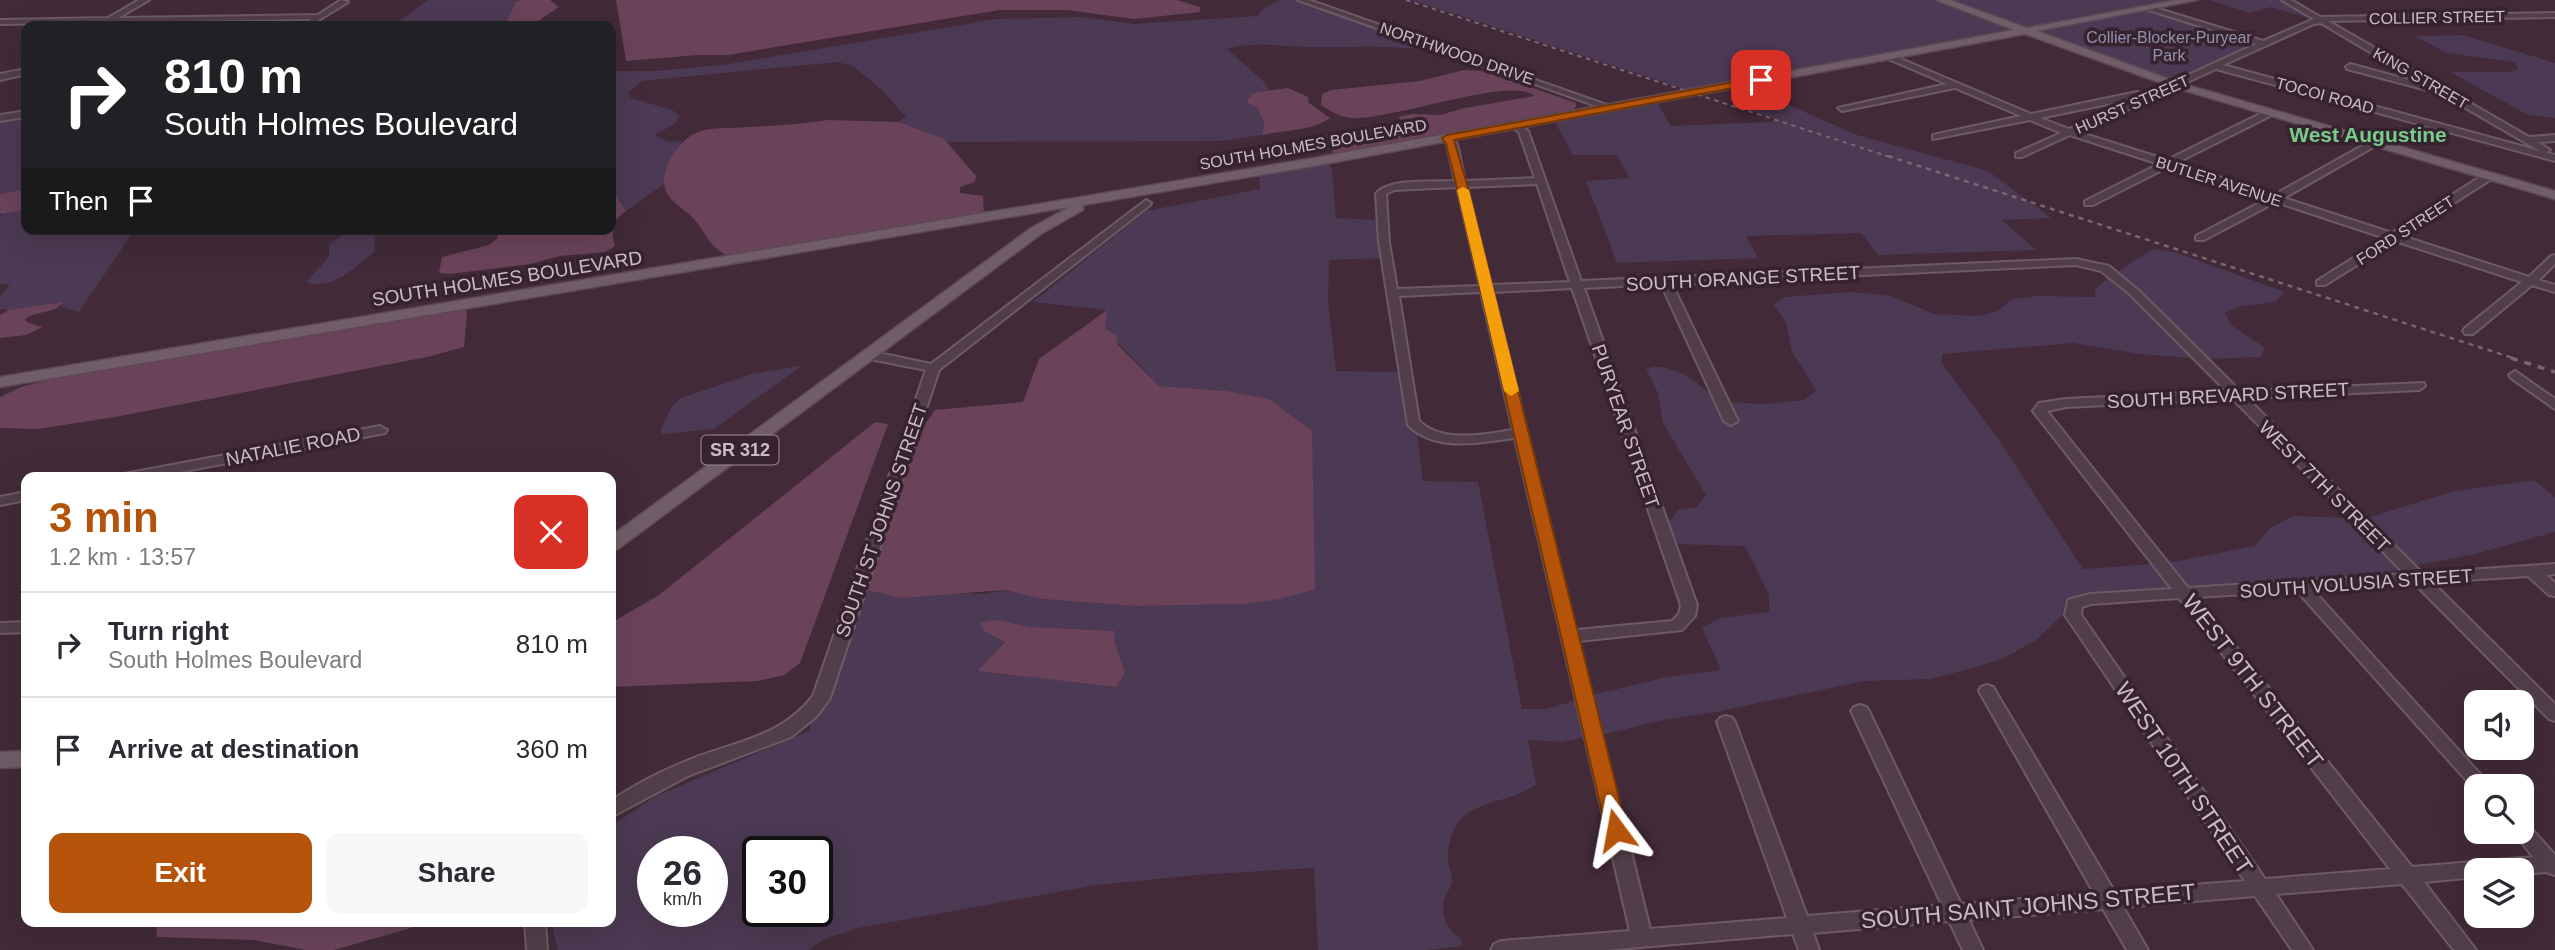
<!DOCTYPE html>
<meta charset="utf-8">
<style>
:root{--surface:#fff;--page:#f7f7f7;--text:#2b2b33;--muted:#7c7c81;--line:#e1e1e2;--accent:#b45309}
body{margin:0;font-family:Arial,sans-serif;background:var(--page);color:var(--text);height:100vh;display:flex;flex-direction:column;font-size:26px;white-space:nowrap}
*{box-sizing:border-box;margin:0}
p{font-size:23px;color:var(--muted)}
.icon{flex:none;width:38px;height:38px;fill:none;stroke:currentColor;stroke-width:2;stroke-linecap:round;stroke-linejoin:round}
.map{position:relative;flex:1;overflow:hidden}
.details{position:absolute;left:21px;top:472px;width:595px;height:455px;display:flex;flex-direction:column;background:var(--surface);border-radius:14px;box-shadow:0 7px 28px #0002}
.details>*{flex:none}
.hud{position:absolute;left:21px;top:21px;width:595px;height:214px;border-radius:14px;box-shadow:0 7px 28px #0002;background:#202124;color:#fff;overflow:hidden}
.tools{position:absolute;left:2464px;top:690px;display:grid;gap:14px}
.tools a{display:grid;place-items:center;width:70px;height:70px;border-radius:14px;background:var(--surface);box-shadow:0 7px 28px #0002;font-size:35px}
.speed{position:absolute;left:637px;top:836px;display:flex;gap:14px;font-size:35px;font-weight:700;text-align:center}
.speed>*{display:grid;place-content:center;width:91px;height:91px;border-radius:50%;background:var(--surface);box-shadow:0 7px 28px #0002;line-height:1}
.speed small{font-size:18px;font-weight:400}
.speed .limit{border:4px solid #111;border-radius:10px;background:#fff;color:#111}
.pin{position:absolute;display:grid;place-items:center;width:60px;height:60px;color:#fff;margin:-30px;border-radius:14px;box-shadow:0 4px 10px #0006}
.me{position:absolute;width:77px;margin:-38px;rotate:347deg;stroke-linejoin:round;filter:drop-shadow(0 0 5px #0008)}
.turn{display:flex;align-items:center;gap:24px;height:147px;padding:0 28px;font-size:32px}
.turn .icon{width:91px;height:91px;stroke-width:2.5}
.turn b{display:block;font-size:49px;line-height:60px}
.then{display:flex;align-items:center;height:66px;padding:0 28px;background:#0003;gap:14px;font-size:26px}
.round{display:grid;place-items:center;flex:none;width:74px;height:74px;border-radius:14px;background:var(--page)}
.head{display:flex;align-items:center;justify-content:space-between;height:119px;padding:0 28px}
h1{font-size:42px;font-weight:600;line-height:52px;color:var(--accent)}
.action{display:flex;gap:14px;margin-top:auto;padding:14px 28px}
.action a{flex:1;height:80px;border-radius:14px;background:var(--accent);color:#fff;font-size:28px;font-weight:600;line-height:80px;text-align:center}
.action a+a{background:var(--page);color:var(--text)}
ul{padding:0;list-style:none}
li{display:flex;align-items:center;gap:21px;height:105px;padding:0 28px;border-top:2px solid var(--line)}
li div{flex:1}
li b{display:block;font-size:26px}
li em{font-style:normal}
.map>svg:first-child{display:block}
.green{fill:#4c3953;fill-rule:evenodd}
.water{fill:#6a435a}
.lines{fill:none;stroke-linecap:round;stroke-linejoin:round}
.minor-casing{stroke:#6c5a64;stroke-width:4}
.major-casing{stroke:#5b4853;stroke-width:3}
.minor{fill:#523e4a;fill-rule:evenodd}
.major{fill:#715d69;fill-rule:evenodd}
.rail-far2{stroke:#7b6571;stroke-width:2;stroke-dasharray:4.5 4.5;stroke-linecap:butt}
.rail-far1{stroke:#7b6571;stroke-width:2.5;stroke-dasharray:5 5;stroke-linecap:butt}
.rail{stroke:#7b6571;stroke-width:3.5;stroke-dasharray:7 7;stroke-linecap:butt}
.route{fill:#b45309;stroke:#753606;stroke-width:2}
.slow{fill:#f59e0b}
.labels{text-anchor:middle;stroke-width:7;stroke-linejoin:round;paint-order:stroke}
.far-street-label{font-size:16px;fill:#cbbcc4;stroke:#37232f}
.far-park-label{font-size:16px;fill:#9291ae;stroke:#37232f}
.shield{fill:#37232f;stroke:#9f8e97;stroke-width:2}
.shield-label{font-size:18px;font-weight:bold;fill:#cbbcc4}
.street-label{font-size:19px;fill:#cbbcc4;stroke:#37232f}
.far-district-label{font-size:21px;font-weight:bold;fill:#75cd8c;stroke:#37232f}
.near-street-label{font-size:23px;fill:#cbbcc4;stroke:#37232f}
</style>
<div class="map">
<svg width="2555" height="950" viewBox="0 0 2555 950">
<rect width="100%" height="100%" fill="#422a38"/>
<g class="green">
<polygon points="428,0 520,0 515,2 505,26 392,26"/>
<path d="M1280,0h16l146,50 -8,2c-42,-8 -83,-4 -125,-5 -27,0 -56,-6 -82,2l36,32 7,9 -18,3 -6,8 12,6 6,18 -2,10 -42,6 -272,1 -50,-20 8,-5 -22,-25 -31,-26 -16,-4 -195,19 -14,12 3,5 41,12 8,6 -5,8 -21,11 14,7 14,-1 -16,28 -2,15 -38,27 -15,-23v-117h46l72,-7 267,-45 85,-2 54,7 122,-8 7,-8z"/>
<polygon points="1412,0 1937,0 2018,29 1691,91"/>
<polygon points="1945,0 2185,0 2023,29"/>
<polygon points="2209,0 2279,0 2312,19 2271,7 2250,13"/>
<polygon points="2153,10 2257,44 2175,80 2038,31"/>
<polygon points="2463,35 2555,63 2555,118 2528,115 2450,72 2511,72 2518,69 2515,62 2446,53 2415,36"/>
<polygon points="1773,98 1857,135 1988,171 2051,218 2002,220 2036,250 1878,255 1861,233 1746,236 1758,258 1617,263 1586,181 1629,178 1617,155 1573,155 1554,120 1656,101 1671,126 1771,122 1775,119 1735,106"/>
<polygon points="26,117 26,189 0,194 0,120"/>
<path d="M1327,162l5,7 4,49 42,2 4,38 -53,2 -1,42 8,69 64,1 7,50 10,12 6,47 55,1 44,227h24l32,-9 9,37 -26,5 -33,-2 8,44c-21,17 -53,15 -73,33 -10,9 -17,31 -15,44 1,7 5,15 4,21 -1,5 -5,10 -7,15 -5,16 1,34 16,41l2,8 -36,4h-109l-4,-82 -119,7 -98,10 -239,43 -36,12 -14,10h-250l-5,-19 1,-9h57v-96l45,-30 153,-65 3,-11 17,-22 39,-108 116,4 21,-4 37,9 93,7 108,-2 69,-173 -43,-32 -42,-8 -68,-5 -54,-57 1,-19 -73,-8 113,-91 114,-22 -1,-16zM996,620l36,7 82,4v9l11,33 -9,14 -137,-16 26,-30 -21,-10zM653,852h59v60h-59zM758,852h59v60h-59z"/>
<polygon points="26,210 26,229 135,229 79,312 61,307 63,303 9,310 0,309 0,297 10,284 0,284 0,217 3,213"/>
<path d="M358,230h13l4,7v14c-19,15 -43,41 -69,31l23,-25v-12l13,-10z"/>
<polygon points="2153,249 2174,252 2285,292 2275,302 2241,306 2225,313 2231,325 2264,347 2262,357 2204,359 2117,272"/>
<path d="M2111,276l81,82 -53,-4 -66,-11 -131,11v9l57,77 84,129 72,-5 20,26c-22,1 -98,0 -111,13l1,10 -30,28 -31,17 -24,8 -49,13 -67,2 -143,30 -63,10 -56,14 -10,-40 75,-18 54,-7 -19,-42 18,-10 49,-6v-17l-24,-49 -71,-2 -7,-19 11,-15 19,-3 9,-12 -43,-72 -5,-30 -12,-24c23,-9 53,13 68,29 6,6 9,18 12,25l11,1 -9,-22 36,2 40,-4 12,-10 -24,-38 -6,-30 -13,-17 12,-8 67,-5 39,4 43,18 44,2 17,-4 18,-13 23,-3 59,1v-8z"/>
<polygon points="803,365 714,429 662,434 661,429 672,406 681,398 752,374"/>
<polygon points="2534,480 2555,497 2555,532 2476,554 2412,566 2364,519 2454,491"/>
<polygon points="2293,516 2351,518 2401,569 2368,577 2189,589 2167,563 2255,546 2270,528"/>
</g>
<g class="water">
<polygon points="520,0 550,0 559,7 531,26 505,26 515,2"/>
<polygon points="616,0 1177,0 1200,7 1200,12 1134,19 1067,10 999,10 728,55 697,55 626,61"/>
<path d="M1464,70l19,1 93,32v3l-2,3 -239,45 -16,-18 74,-11 11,-3 -6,-5 15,-3 27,1 25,-7 69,-12c-21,-21 -147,26 -184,22 -12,-2 -20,-7 -29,-13l1,-11 9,-4 89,-9z"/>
<path d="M1288,88l20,9 1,6 21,15c-18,13 -46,12 -68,17l2,-11 -6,-16 -12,-6 6,-9z"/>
<path d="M828,120l70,2 46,17 32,37 -1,6 -15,5v6l23,3 1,20 -250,41c-27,-5 -29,-33 -49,-46 -15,-11 -24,-19 -20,-39 4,-14 16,-32 29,-38 15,-8 37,-5 53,-7 27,-1 55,-3 81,-7z"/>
<path d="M611,188l15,23c-14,9 -16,19 -11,35l-10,6 -45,4 -30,8 -81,10 -10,-1 3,-16 47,-12 8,-6 1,-10h113z"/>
<polygon points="26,189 26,210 0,214 0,194"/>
<path d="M63,302c-7,12 -26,8 -38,17l2,3 15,5 -16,8 -26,3v-23l9,-5z"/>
<polygon points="461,307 467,311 464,347 427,357 115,417 38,429 0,428 0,397 21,387 85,370"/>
<polygon points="1107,310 1105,329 1116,335 1118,345 1159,386 1227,391 1269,399 1312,431 1315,589 1280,599 1243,604 1135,606 1042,599 1005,590 900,598 868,590 916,437 935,410 1023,402 1039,359"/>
<polygon points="875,422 888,424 800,663 784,675 757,681 611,687 611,623 659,595"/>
<polygon points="996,620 1032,627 1115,631 1114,640 1125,673 1116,687 978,671 1005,642 984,631 980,623"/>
<polygon points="156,922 432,922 334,950 306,950 254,940 157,937"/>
</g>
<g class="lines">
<g class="minor-casing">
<g id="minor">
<polygon points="139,0 149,0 118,18 318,15 341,0 348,2 312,24 308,22 311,19 0,24 0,20 108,18"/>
<polygon points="1298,0 1309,0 1615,108 1608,110"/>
<path d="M2282,0h9l29,17 235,-4v4l-227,4 201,116 26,-2v6l-17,1 12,8 -4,3 9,2v6l-339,-92 -138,63 89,28 99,-49h6v4l-96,48 98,32 97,-54h6v4l-93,53 108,35 93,-59h8v4l-91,58 127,41 22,-21 4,-1v9l-16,16 16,5v7l-23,-7 -59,49h-8l-2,-3 2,-3 57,-46 -127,-41 -70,44h-8v-4l68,-43 -109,-36 -72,38h-8v-4l71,-37 -99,-32 -75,38h-8v-4l74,-37 -89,-29 -48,22h-6v-4l45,-20 -31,-13 -97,19v-4l88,-19 -66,-28 -113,23 -4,-3 109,-24 -61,-26 -1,-2 4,-2 142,60 106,-22 3,1v4l116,-53 -107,-34v-4l114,35 51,-22zM2321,23l103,61 -74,-20 -4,3 1,2 80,21 4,-2 109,63 -317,-86 91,-41zM2139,97l-70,32 -29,-11 97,-20z"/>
<polygon points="26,69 26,74 0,80 0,74"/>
<polygon points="26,111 26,117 0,121 0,115"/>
<path d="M1515,122l13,9 53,150 495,-22 33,7 29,24 102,101 184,-8 1,3 -6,4 -172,8 175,175 133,-9v10l-9,1 9,8v13l-6,-1 -21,-19 -96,6 123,122v17l-6,-2 -135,-136 -101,7 178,196h-15v5l-179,-200 -101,6 216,270 121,-10 -20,-26h9v-7l7,2 26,29v20l-9,-3 -24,2v-4h-46v7l-52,5 52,68h-22l-52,-66 -126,10 37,56h-21l-37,-54 -132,11 25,43h-21l-24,-41 -134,11 14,30h-20l-14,-29 -136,12 6,17h-20l-6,-16 -187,16h-115l3,-6 7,-3 129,-10 -115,-493c-35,4 -79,15 -107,-13l-29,-183 -3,-48c11,-16 60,-12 79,-13l-8,-37 -5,-6 2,-2h6l7,8 8,37 70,-3 -16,-46 -9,-7zM1537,184l33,98 -79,3 -24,-98zM1457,187l23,99 -83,3 -8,-47 -3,-48 8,-4zM2076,265l25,6 29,23 96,97 -160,8 -27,4 -6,8 139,178 -82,5 -22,6 -3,15 180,266 -131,10 -121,-204 -6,-2 -6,2 -2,4 115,202 -133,11 -92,-193 -3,-4 -6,-2 -6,2 -3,4 91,194 -135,11 -72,-194 -3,-4 -6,-2 -6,2 -3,4 70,196 -137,11 -71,-288 103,-11 13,-14 2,-11 -113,-317 77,-4 63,137 7,4 7,-4 -66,-137zM1572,288l109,317 -2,9 -7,7 -96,9 -83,-338zM1481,292l32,138c-29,4 -70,14 -94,-9l-20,-125zM2233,399l172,175 -217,14 -141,-177 19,-4zM2179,598l211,271 -125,10 -184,-264 1,-8 9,-3z"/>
<path d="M1146,200l5,3 -1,2 -211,165 -109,328 -14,19 -25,20 -103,39 -77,41v-16c27,-19 57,-33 88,-45 42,-15 85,-22 114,-60l113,-326 -61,-12 -2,-3 2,-3 4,-1 62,13z"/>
<polygon points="2515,371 2555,399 2555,409 2511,378 2509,375"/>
<polygon points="380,426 387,430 385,433 148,478 117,478 124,474"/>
<polygon points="26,492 26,500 0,505 0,497"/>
<polygon points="26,622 26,632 0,633 0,623"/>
<polygon points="525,922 545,922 547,950 527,950"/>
</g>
</g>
<g class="major-casing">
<g id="major">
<polygon points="1936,0 1950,0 2027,28 2177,0 2197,0 2037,31 2180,83 2555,191 2555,199 2172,87 2025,34 1314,166 1083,205 1083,210 1041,234 618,549 611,551 611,536 1031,228 1069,207 0,387 0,377 1314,158 2014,30"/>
<polygon points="26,751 26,767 0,768 0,752"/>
</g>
</g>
<use href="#minor" class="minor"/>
<use href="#major" class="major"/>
<polyline class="rail-far2" points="1406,0 1893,158"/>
<polyline class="rail-far1" points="1888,156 2516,359"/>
<polyline class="rail" points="2511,358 2555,372"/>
</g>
<polygon class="route" points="1761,77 1766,80 1765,82 1454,140 1467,184 1627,830 1624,836 1616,838 1609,836 1606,830 1456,184 1446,144 1442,138 1447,135"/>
<polygon class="slow" points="1463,187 1469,190 1519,391 1511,396 1504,391 1457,190"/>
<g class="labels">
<g class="far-street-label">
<text transform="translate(2437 17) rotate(-1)" y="6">COLLIER STREET</text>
<text transform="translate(1457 53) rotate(19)" y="6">NORTHWOOD DRIVE</text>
<text transform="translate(2421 78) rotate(30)" y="6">KING STREET</text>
<text transform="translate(2325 95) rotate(15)" y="6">TOCOI ROAD</text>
<text transform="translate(2132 104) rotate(-24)" y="6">HURST STREET</text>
<text transform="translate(1313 144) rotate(-10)" y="6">SOUTH HOLMES BOULEVARD</text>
<text transform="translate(2219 181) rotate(18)" y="6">BUTLER AVENUE</text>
<text transform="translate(2405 230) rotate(-33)" y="6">FORD STREET</text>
</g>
<g class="far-park-label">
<text x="2169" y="43">Collier-Blocker-Puryear<tspan x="2169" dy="18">Park</tspan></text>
</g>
<rect class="shield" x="701.5" y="435.5" width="77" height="29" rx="5"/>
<g class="shield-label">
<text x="740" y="456">SR 312</text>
</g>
<g class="street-label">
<text transform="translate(507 278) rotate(-9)" y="7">SOUTH HOLMES BOULEVARD</text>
<text transform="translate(1743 278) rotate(-3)" y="7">SOUTH ORANGE STREET</text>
<text transform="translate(2228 395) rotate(-3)" y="7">SOUTH BREVARD STREET</text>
<text transform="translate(1626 426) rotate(71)" y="7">PURYEAR STREET</text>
<text transform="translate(293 446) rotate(-11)" y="7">NATALIE ROAD</text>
<text transform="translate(2325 486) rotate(45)" y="7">WEST 7TH STREET</text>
<text transform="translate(881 520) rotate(-71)" y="7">SOUTH ST JOHNS STREET</text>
<text transform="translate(2356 583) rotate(-4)" y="7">SOUTH VOLUSIA STREET</text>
</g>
<g class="far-district-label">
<text x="2368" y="142">West Augustine</text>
</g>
<g class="near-street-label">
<text transform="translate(2253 681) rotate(52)" y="8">WEST 9TH STREET</text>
<text transform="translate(2184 778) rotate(56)" y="8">WEST 10TH STREET</text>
<text transform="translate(2028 906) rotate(-5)" y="8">SOUTH SAINT JOHNS STREET</text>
</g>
</g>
</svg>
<div class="tools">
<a><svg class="icon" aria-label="sound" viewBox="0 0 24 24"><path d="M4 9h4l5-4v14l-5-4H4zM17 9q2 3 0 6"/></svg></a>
<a><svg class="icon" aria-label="search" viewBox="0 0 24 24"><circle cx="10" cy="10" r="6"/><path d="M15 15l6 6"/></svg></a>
<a><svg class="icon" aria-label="layers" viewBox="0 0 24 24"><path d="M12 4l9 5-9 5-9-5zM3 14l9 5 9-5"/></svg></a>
</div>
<div class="speed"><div>26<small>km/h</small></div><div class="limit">30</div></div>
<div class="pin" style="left:1761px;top:80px;background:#d93025"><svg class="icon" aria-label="arrive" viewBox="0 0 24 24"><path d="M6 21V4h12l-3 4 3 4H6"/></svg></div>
<svg class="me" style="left:1616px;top:830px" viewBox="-20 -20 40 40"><path d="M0-17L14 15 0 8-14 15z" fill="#b45309" stroke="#fff" stroke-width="4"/></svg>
<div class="hud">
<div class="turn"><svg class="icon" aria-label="right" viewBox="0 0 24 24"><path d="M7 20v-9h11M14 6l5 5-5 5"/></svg><div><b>810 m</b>South Holmes Boulevard</div></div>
<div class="then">Then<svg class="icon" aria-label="arrive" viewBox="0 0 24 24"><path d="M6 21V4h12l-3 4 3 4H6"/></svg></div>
</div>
<section class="details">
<div class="head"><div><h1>3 min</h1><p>1.2 km · 13:57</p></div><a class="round" style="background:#d93025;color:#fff"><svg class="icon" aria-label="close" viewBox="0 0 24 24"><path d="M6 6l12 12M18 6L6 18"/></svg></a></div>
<ul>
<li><svg class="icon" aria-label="right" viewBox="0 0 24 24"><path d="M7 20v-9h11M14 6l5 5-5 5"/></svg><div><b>Turn right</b><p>South Holmes Boulevard</p></div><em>810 m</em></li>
<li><svg class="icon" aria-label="arrive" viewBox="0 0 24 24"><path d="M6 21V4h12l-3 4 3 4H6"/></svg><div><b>Arrive at destination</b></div><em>360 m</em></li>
</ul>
<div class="action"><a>Exit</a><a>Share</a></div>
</section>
</div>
